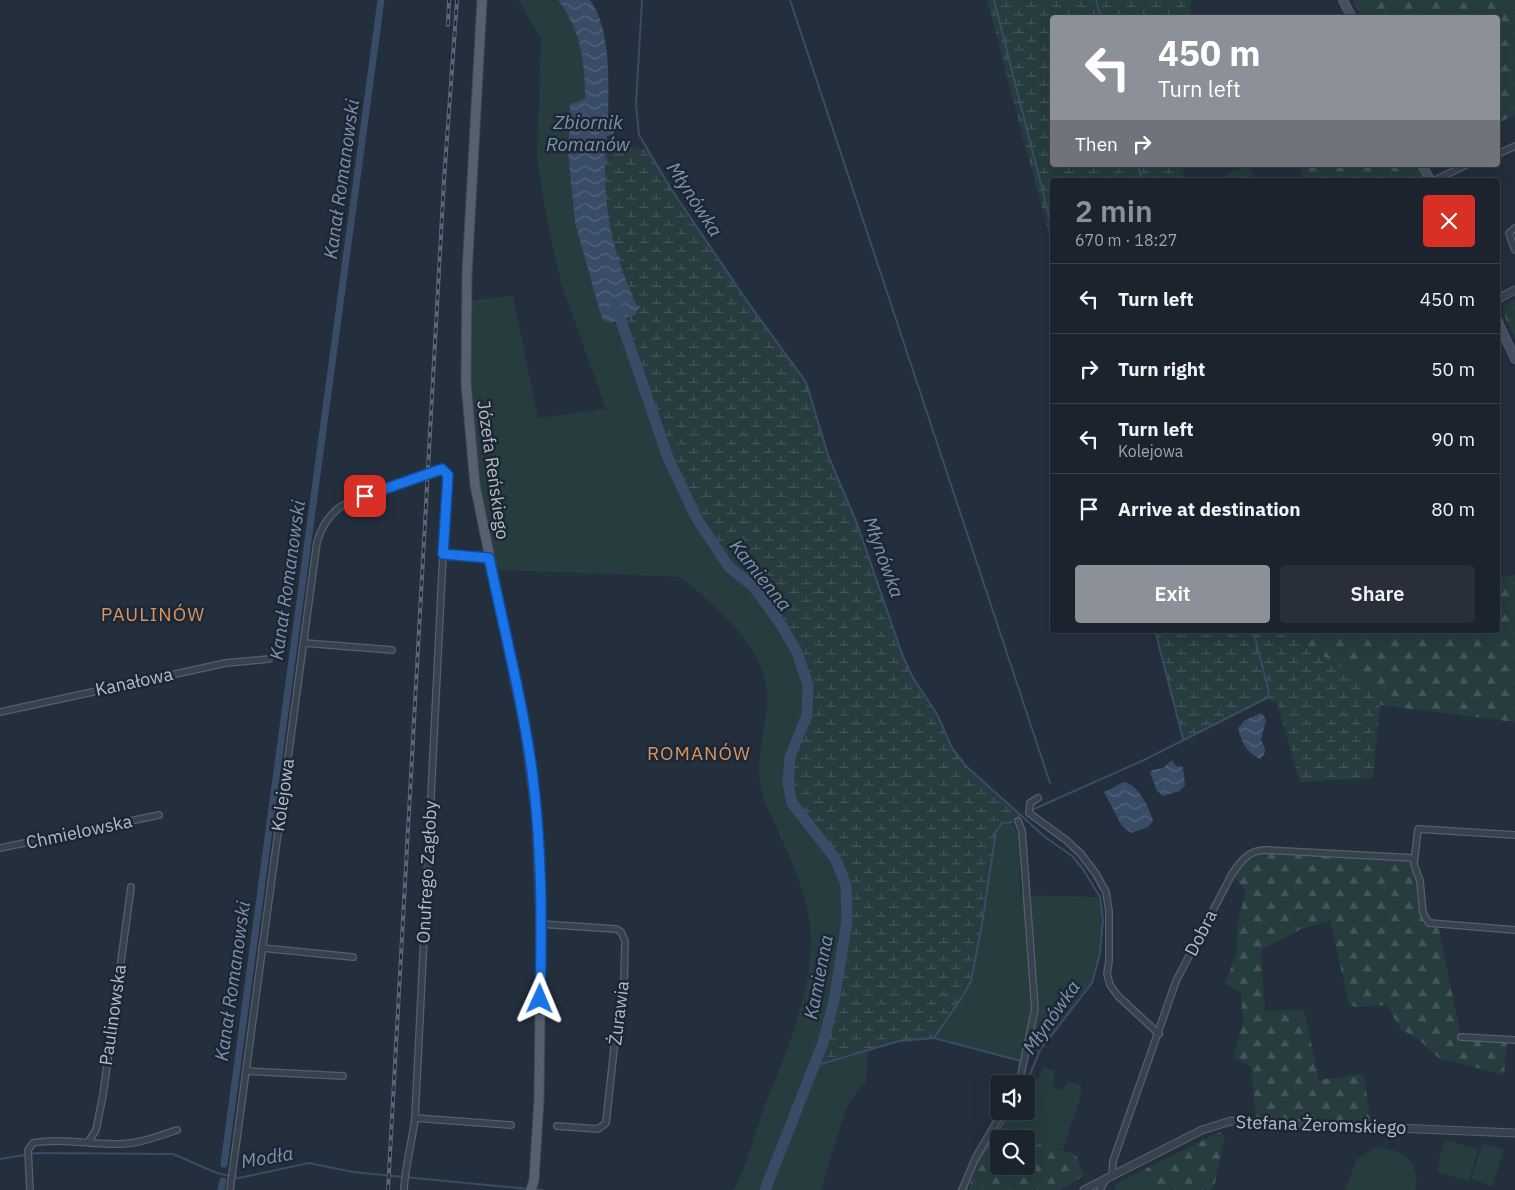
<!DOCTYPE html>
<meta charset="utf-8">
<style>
:root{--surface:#1b232e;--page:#282f3a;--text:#f1f3f6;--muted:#a0a4aa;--line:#39404a;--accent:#8c9099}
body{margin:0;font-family:"IBM Plex Sans",sans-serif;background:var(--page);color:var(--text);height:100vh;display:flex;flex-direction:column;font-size:19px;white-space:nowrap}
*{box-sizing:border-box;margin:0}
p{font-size:16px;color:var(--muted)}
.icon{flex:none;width:28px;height:28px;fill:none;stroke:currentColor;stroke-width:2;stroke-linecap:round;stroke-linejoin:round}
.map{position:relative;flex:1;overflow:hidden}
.side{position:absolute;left:1050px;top:178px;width:450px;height:455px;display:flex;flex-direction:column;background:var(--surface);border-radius:5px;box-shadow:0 5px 20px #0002,0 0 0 1px var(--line)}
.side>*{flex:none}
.guide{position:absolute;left:1050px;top:15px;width:450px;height:152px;border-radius:5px;box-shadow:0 5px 20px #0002,0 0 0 1px var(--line);background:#8c9099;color:#fff;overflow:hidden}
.controls{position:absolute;left:990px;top:1075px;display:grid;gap:10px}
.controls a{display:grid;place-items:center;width:45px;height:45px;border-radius:5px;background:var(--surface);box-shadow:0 5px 20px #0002,0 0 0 1px var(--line);font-size:25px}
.pin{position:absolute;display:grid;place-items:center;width:42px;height:42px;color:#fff;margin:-21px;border-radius:10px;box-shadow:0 2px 8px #0006}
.me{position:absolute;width:55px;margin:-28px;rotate:1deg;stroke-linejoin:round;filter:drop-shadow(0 0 4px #0008)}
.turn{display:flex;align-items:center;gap:18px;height:105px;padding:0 25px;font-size:22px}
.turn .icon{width:65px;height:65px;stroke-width:2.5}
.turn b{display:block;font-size:35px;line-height:42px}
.then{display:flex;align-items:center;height:48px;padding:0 25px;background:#0003;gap:10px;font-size:19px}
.round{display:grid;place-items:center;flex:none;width:52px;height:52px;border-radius:5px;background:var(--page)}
.headline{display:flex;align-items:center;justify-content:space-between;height:85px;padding:0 25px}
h1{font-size:30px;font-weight:600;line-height:38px;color:var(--accent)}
.button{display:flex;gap:10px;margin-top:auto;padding:10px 25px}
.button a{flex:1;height:58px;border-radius:5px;background:var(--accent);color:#fff;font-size:20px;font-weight:600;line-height:58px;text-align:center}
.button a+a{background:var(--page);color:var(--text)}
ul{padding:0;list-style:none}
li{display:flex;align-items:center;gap:15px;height:70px;padding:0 25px;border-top:1px solid var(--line)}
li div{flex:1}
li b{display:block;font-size:19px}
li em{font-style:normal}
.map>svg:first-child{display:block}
.green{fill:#263c3f}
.forest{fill:url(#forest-firs)}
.wetland{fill:url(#wetland-marsh)}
.water{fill:url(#water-waves)}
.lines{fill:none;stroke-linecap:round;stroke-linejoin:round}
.stream{stroke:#394c67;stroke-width:2}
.canal{stroke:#394c67;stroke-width:7}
.river{stroke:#394c67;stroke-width:11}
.minor-casing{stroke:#565f6c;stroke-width:8}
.tertiary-casing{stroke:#565f6c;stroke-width:9}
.secondary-casing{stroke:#565f6c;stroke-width:10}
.primary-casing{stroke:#414a57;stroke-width:11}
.minor{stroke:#38414e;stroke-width:5.5}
.tertiary{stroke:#38414e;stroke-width:7}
.secondary{stroke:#465061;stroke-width:8}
.primary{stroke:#56606e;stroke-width:9}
.rail-casing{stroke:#5a6575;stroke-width:4}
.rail{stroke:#1d2633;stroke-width:2;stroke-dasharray:5.5;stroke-linecap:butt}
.route-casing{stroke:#114b97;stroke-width:12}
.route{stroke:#1a73e8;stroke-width:9}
.labels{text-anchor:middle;stroke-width:5;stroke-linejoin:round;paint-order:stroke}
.street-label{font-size:18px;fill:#b4bcc9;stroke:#1d2633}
.water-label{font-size:19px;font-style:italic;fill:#7c92b1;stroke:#1d2633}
.neighbourhood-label{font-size:19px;letter-spacing:1px;fill:#d59563;stroke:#1d2633}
</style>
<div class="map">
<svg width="1515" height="1190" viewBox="0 0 1515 1190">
<defs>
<pattern id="forest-firs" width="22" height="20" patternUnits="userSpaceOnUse" patternTransform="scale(1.25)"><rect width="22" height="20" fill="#263c3f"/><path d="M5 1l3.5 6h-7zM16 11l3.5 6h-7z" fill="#435659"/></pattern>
<pattern id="wetland-marsh" width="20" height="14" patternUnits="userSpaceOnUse" patternTransform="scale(1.25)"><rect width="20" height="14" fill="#263c3f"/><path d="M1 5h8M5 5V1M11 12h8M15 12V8" fill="none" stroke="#435659"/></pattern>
<pattern id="water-waves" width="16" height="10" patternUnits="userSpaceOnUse" patternTransform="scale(1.25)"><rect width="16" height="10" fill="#394c67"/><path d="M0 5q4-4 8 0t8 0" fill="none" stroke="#53647b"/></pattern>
</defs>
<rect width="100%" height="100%" fill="#242f3e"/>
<g class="green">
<path d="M518,0h40c23,30 27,63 27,99l-15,5 -2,48 7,71 27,96 8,4 12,-1 46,136 29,61 32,48 25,20 26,36 17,29 11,33 -1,30 -17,42 -2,26 4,20 43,55 11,27 1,35 -13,81 -11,42 -9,22 54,-15 -2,32 -16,19 -6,14 -23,75h-88c13,-20 19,-48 27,-70 23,-65 61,-137 48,-207 -6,-29 -18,-56 -30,-82 -5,-11 -12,-23 -15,-34 -10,-31 2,-63 4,-94 2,-56 -49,-93 -86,-126l-181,-7 -11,-12 -14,-73 -10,-184 48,-5 25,122 68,-9 -45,-126 -14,-62 -10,-64 4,-118z"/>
<polygon points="1012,822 1019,836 1020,895 1100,897 1103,920 1100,953 1092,983 1047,1044 1040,1050 1021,1061 934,1038 962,997 973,974 996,831 1002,823"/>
<path d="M1044,1068l11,3 -3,16 11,3 4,-9 14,4 -2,6 3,2 -19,56 -11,-1 -10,-4 -16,3v-8h-13c-1,-11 0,-19 6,-28h7v-13z"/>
<polygon points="1445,1140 1478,1149 1469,1181 1437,1172 1440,1162 1438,1161"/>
<polygon points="1483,1143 1504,1150 1492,1186 1471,1179"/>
<path d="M1376,1147c23,1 47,16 39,43h-70l12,-31z"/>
<polygon points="1145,1169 1156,1190 1114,1190 1116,1184"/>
</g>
<g class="forest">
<polygon points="1353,0 1515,0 1515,115 1498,123 1498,18 1362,17"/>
<polygon points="1249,165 1254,180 1215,180"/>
<polygon points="1299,165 1416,165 1424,180 1304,180"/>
<polygon points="1515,299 1515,339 1505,317 1504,306"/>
<polygon points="1515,575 1515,722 1380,705 1360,678 1279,630 1498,630 1498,577"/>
<polygon points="1252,852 1414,858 1425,919 1438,924 1461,1037 1507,1039 1504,1075 1439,1058 1417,1038 1402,1030 1386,1005 1355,1007 1349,1004 1330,920 1299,930 1261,950 1265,1011 1304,1010 1319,1080 1364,1074 1371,1125 1256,1120 1251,1067 1233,1057 1243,1023 1241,992 1225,984 1237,952 1237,925 1246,891 1232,874"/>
<path d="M1007,1111h9l-4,19 1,9h-14v27h27v-19l16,-3 34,11 8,21 -25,14h-91c8,-29 26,-52 39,-79z"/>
<polygon points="1220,1132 1225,1136 1215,1183 1210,1190 1156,1190 1145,1169"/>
</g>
<g class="wetland">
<polygon points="987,0 1191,0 1190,17 1052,18 1052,165 1184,165 1183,180 1052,180 1052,247"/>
<path d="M588,139l60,11 23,39 78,115 57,78 22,73 30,71 44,128 11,24 24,36 15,34 14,18 55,48c-3,8 -11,8 -19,9l-6,8 -14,93 -11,57 -9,16 -28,41 -35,3 -85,25 9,-23 11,-42 13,-81 -1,-35 -11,-27 -43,-55 -4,-20 2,-26 17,-42 1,-30 -11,-33 -17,-29 -26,-36 -25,-20 -32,-48 -29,-61 -74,-214z"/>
<polygon points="1154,630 1279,630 1360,678 1380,705 1373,778 1300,782 1277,703 1267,698 1183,740"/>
</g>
<g class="water">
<path d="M558,0h32c23,32 18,90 18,128l6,3v3l-7,2c-5,41 -1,83 11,122 5,16 12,31 18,47l4,1 -5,9 -25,8 -8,-4 -27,-96 -7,-71 2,-48 15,-5c0,-36 -4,-69 -27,-99z"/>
<path d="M1262,713l4,7 -5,20c4,8 7,12 -1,19 -14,-7 -18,-16 -22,-31l7,-8z"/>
<polygon points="1172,760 1176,766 1183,767 1185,785 1180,791 1163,796 1157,791 1150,773 1152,770 1163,768"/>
<path d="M1124,782c15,3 25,26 29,39l-5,6 -17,6 -9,-7 -18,-34z"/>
</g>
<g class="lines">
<g class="stream">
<polyline points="642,0 636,104 639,135 671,189 749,304 806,382 828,455 858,526 902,654 913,678 937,714 952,748 966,766 1045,837 1072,856 1083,869 1100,897 1103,920 1100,953 1092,983 1040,1050 1026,1084"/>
<polyline points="790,0 1050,783"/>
<polyline points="994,0 1052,228"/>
<polyline points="1096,0 1101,18"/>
<polyline points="1138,165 1142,180"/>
<polyline points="1155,630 1183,739"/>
<polyline points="1034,809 1144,760 1267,698 1269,692 1253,630"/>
<polyline points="1012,822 1002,823 996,831 982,924 971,981 962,997 934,1038 1021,1061"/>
<polyline points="814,1066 899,1041 934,1038"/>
<polyline points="0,1159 36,1153 173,1154 217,1173 239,1178 309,1163 353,1172 529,1189"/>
<polyline points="975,1166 1011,1111"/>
<polyline points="534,1189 543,1190"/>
<polyline points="966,1190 969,1179"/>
</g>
<g class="canal">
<polyline points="224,1164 381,0"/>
<polyline points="221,1190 223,1181"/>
</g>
<polyline class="river" points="616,306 668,458 697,519 729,567 754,587 780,623 797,652 808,685 807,715 790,757 788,783 792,803 835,858 846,885 847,920 834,1001 823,1043 765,1190"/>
<g class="minor-casing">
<g id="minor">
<polyline points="1498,154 1515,146"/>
<polyline points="1435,180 1466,165"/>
<polyline points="1515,228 1509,233 1515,250"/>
<polyline points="304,643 392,650"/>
<polyline points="0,712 226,663 269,659"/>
<polyline points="1038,798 1030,803 1029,813 1066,840 1081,854 1096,874 1106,892 1109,911 1109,961 1107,974 1110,985 1118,996 1159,1034"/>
<polyline points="1018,821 1022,831 1035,1009 1019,1084"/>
<polyline points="1515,835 1418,829 1414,864 1420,881 1423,913 1429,923 1515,930"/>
<polyline points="0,848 159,815"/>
<polyline points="541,924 616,929 621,932 625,941 624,985 617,1021 606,1123 598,1129 557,1126"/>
<polyline points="262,948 353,957"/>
<polyline points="1461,1037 1515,1040"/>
<polyline points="246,1071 343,1076"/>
<polyline points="415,1118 511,1125"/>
<polyline points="89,1141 96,1130 103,1095 131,887"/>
<path d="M1112,1175l1,-14 63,-180 56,-107c9,-13 17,-24 33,-24l149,8"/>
<path d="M30,1190l-2,-40 5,-7c26,-5 55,1 81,1 22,1 42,-7 63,-14"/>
<path d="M230,1190l87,-648c4,-14 11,-26 23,-35 10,-7 90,-37 102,-38l6,6 -5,79 46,4"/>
<path d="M404,1190c1,-24 8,-47 11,-72l28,-564"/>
<polyline points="962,1190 976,1157 1003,1111"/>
<polyline points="1100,1190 1106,1178"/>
</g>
</g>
<g class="tertiary-casing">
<g id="tertiary">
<polyline points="1498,299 1515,290"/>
<polyline points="1084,1190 1202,1130 1231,1121 1515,1133"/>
</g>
</g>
<g class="secondary-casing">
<g id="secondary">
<polyline points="1343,0 1352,18"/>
<polyline points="1422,165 1430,180"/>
<polyline points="1498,322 1515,359"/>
</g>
</g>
<g class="primary-casing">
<polyline id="primary" points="482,0 467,273 466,383 475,485 526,734 537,818 541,924 539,1100 534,1180 531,1190"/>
</g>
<use href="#minor" class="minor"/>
<use href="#tertiary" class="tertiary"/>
<use href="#secondary" class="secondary"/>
<use href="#primary" class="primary"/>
<g class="rail-casing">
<g id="rail">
<polyline points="448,25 449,0"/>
<polyline points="388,1190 444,180 457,0"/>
</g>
</g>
<use href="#rail" class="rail"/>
</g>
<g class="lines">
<g class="route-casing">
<path id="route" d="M365,496l77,-27 6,6 -5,79 46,4c15,71 33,141 43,213 10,76 10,152 8,228"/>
</g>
<use href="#route" class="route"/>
</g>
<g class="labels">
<g class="street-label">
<text transform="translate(493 470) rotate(82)" y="6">Józefa Reńskiego</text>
<text transform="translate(134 682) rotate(-12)" y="6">Kanałowa</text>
<text transform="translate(283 795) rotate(-82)" y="6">Kolejowa</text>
<text transform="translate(79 832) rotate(-12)" y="6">Chmielowska</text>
<text transform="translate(427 872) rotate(-87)" y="6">Onufrego Zagłoby</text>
<text transform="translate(1201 933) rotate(-63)" y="6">Dobra</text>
<text transform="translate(619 1013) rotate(-83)" y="6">Żurawia</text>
<text transform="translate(113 1015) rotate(-82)" y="6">Paulinowska</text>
<text transform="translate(1321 1125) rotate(2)" y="6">Stefana Żeromskiego</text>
</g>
<g class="water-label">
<text x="588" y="129">Zbiornik<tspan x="588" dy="22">Romanów</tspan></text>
<text transform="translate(341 179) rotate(-82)" y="7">Kanał Romanowski</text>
<text transform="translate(695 199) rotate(57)" y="7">Młynówka</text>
<text transform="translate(884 557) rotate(70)" y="7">Młynówka</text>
<text transform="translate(761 575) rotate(51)" y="7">Kamienna</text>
<text transform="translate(287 580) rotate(-82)" y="7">Kanał Romanowski</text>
<text transform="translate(818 977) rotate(-79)" y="7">Kamienna</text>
<text transform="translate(232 981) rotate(-82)" y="7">Kanał Romanowski</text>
<text transform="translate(1051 1017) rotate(-55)" y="7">Młynówka</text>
<text transform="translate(267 1157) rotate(-10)" y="7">Modła</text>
</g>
<g class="neighbourhood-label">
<text x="153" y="621">PAULINÓW</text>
<text x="699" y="760">ROMANÓW</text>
</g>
</g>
</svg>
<div class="controls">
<a><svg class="icon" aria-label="sound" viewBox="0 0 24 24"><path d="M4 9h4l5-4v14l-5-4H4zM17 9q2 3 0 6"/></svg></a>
<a><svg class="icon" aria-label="search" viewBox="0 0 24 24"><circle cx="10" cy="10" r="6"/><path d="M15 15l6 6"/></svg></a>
</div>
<div class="pin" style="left:365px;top:496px;background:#d93025"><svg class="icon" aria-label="arrive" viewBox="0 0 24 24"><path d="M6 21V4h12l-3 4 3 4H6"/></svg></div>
<svg class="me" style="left:540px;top:999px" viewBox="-20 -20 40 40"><path d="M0-17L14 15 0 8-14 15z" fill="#1a73e8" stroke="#fff" stroke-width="4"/></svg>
<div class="guide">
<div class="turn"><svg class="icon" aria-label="left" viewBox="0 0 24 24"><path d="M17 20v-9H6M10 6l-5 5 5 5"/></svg><div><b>450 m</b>Turn left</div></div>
<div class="then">Then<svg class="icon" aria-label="right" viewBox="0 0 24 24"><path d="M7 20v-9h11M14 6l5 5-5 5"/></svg></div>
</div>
<section class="side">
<div class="headline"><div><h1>2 min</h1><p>670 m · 18:27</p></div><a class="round" style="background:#d93025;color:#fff"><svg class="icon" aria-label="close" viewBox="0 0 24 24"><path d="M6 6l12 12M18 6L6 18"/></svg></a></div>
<ul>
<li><svg class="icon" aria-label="left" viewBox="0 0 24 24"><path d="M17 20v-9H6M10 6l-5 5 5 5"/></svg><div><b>Turn left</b></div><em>450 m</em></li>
<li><svg class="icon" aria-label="right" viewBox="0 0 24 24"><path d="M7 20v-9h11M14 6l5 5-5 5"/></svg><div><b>Turn right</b></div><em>50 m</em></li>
<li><svg class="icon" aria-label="left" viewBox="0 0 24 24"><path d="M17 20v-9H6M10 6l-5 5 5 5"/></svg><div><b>Turn left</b><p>Kolejowa</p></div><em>90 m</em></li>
<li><svg class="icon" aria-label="arrive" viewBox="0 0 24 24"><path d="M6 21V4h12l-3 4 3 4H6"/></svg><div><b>Arrive at destination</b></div><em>80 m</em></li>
</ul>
<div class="button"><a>Exit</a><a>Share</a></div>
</section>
</div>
